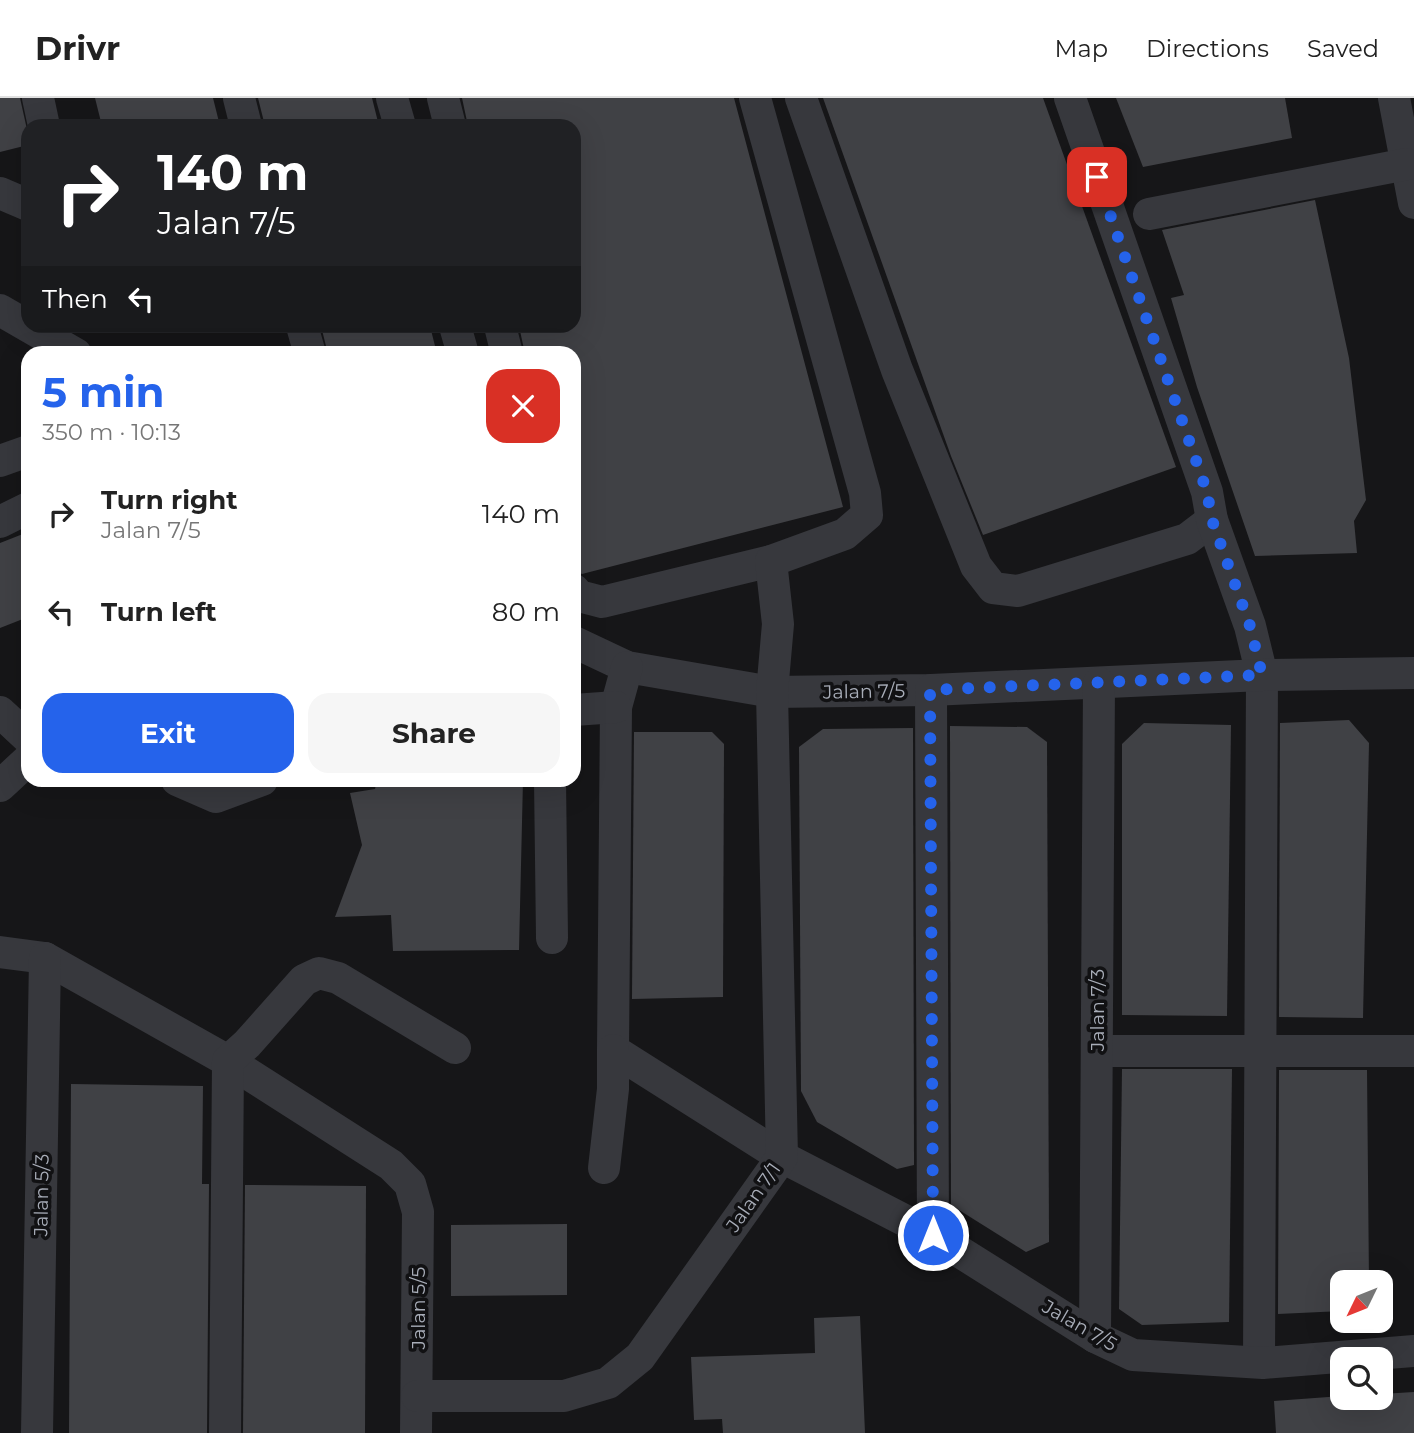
<!DOCTYPE html>
<meta charset="utf-8">
<style>
:root{--surface:#fff;--page:#f6f6f6;--text:#222;--muted:#767676;--line:#e0e0e0;--accent:#2563eb}
body{margin:0;font-family:Montserrat,sans-serif;background:var(--page);color:var(--text);height:100vh;display:flex;flex-direction:column;font-size:26px;white-space:nowrap}
*{box-sizing:border-box;margin:0}
p{font-size:23px;color:var(--muted)}
.icon{flex:none;width:38px;height:38px;fill:none;stroke:currentColor;stroke-width:2;stroke-linecap:round;stroke-linejoin:round}
.map{position:relative;flex:1;overflow:hidden}
.sheet{position:absolute;left:21px;top:248px;width:560px;height:441px;display:flex;flex-direction:column;background:var(--surface);border-radius:21px;box-shadow:0 7px 28px #0002}
.sheet>*{flex:none}
.hud{position:absolute;left:21px;top:21px;width:560px;height:214px;border-radius:21px;box-shadow:0 7px 28px #0002;background:#202124;color:#fff;overflow:hidden}
.needle{width:46px;rotate:227deg}
.buttons{position:absolute;left:1330px;top:1172px;display:grid;gap:14px}
.buttons a{display:grid;place-items:center;width:63px;height:63px;border-radius:14px;background:var(--surface);box-shadow:0 7px 28px #0002;font-size:35px}
.pin{position:absolute;display:grid;place-items:center;width:60px;height:60px;color:#fff;margin:-30px;border-radius:14px;box-shadow:0 4px 10px #0006}
.me{position:absolute;width:77px;margin:-38px;rotate:0deg;stroke-linejoin:round;filter:drop-shadow(0 0 5px #0008)}
.turn{display:flex;align-items:center;gap:24px;height:147px;padding:0 21px;font-size:32px}
.turn .icon{width:91px;height:91px;stroke-width:2.5}
.turn b{display:block;font-size:49px;line-height:60px}
.then{display:flex;align-items:center;height:66px;padding:0 21px;background:#0003;gap:14px;font-size:26px}
.round{display:grid;place-items:center;flex:none;width:74px;height:74px;border-radius:21px;background:var(--page)}
.head{display:flex;align-items:center;justify-content:space-between;height:119px;padding:0 21px}
h1{font-size:42px;font-weight:700;line-height:52px;color:var(--accent)}
.primary-button{display:flex;gap:14px;margin-top:auto;padding:14px 21px}
.primary-button a{flex:1;height:80px;border-radius:21px;background:var(--accent);color:#fff;font-size:28px;font-weight:700;line-height:80px;text-align:center}
.primary-button a+a{background:var(--page);color:var(--text)}
ul{padding:0;list-style:none}
li{display:flex;align-items:center;gap:21px;height:98px;padding:0 21px}
li div{flex:1}
li b{display:block;font-size:26px}
li em{font-style:normal}
header{display:flex;align-items:center;gap:42px;box-sizing:border-box;height:98px;padding:0 35px;background:var(--surface);border-bottom:2px solid var(--line)}
header strong{font-size:33px}
nav{display:flex;gap:38px;margin-inline-start:auto;font-size:24px}
.map>svg:first-child{display:block}
.building{fill:#404145}
.lines{fill:none;stroke-linecap:round;stroke-linejoin:round}
.minor{stroke:#37383d;stroke-width:32}
.route{stroke:#2563eb;stroke-width:12;stroke-dasharray:0 21.6}
.labels{text-anchor:middle;stroke-width:7;stroke-linejoin:round;paint-order:stroke}
.street-label{font-size:19px;fill:#a8adb8;stroke:#111113}
</style>
<header>
<strong>Drivr</strong>
<nav><a>Map</a><a>Directions</a><a>Saved</a></nav>
</header>
<div class="map">
<svg width="1414" height="1335" viewBox="0 0 1414 1335">
<rect width="100%" height="100%" fill="#161618"/>
<g class="building">
<polygon points="0,0 20,0 28,36 28,47 0,54"/>
<polygon points="95,0 213,0 220,28 102,28"/>
<polygon points="258,0 372,0 379,28 265,28"/>
<polygon points="462,0 734,0 843,409 582,476 578,474 574,460 574,256 525,256 519,228 574,228 574,28 468,28"/>
<polygon points="823,0 1043,0 1176,369 983,437 951,358"/>
<polygon points="1116,0 1285,0 1292,40 1143,69"/>
<polygon points="1315,102 1349,260 1366,402 1354,423 1357,455 1255,458 1197,289 1171,200 1184,197 1162,132"/>
<polygon points="321,228 430,228 437,256 328,256"/>
<polygon points="28,434 28,519 0,530 0,445"/>
<polygon points="1349,622 1369,645 1363,920 1279,919 1280,625"/>
<polygon points="1144,625 1231,627 1227,918 1122,917 1122,646"/>
<polygon points="950,628 1027,629 1047,644 1049,1144 1026,1154 951,1107"/>
<polygon points="913,630 914,1067 897,1071 817,1024 801,993 799,649 823,631"/>
<polygon points="634,634 712,634 724,646 723,899 632,901"/>
<polygon points="377,682 523,682 519,852 393,853 391,817 335,819 362,747 350,695 375,691"/>
<polygon points="1122,971 1232,971 1229,1224 1142,1227 1119,1211"/>
<polygon points="1279,972 1367,972 1369,1185 1342,1185 1342,1213 1278,1216"/>
<polygon points="71,986 203,988 202,1086 209,1086 207,1335 69,1335"/>
<polygon points="245,1087 366,1088 365,1335 243,1335"/>
<polygon points="567,1126 567,1197 451,1198 451,1127"/>
<polygon points="860,1218 865,1335 723,1335 722,1321 694,1322 691,1259 815,1255 814,1220"/>
<polygon points="1414,1294 1414,1335 1276,1335 1274,1303 1342,1298 1342,1300 1381,1300 1381,1296"/>
</g>
<g class="lines">
<g class="minor">
<polyline points="38,0 44,28"/>
<polyline points="239,0 246,28"/>
<polyline points="392,0 400,28"/>
<polyline points="443,0 450,28"/>
<polyline points="801,0 897,272 976,468 993,490 1018,493 1187,441 1212,422"/>
<polyline points="1070,0 1207,394 1212,422 1250,528 1262,577 1259,1264"/>
<polyline points="1394,0 1414,105"/>
<polyline points="0,95 28,107"/>
<polyline points="1149,116 1407,66"/>
<polyline points="0,212 76,256"/>
<polyline points="302,228 310,256"/>
<polyline points="455,228 463,256"/>
<polyline points="500,228 507,256"/>
<polyline points="0,363 28,353"/>
<polyline points="0,424 28,410"/>
<polyline points="574,492 579,498 602,504 771,463"/>
<polyline points="574,544 627,569 772,594 931,592 1262,577 1414,575"/>
<polyline points="627,569 616,609 613,952 782,1059 933,1137 1095,1239 1133,1257 1263,1265 1414,1253"/>
<polyline points="931,592 933,1137"/>
<polyline points="574,612 616,609"/>
<polyline points="0,614 28,640"/>
<polyline points="177,682 216,699 262,682"/>
<polyline points="550,682 552,840"/>
<polyline points="0,688 28,662"/>
<polyline points="0,854 45,860 228,963 391,1067 410,1086 418,1114 416,1335"/>
<polyline points="1097,953 1414,953"/>
<polyline points="604,1070 613,991 613,952"/>
<polyline points="1095,1239 1099,585"/>
<polyline points="417,1298 564,1298 608,1285 640,1259 782,1059 772,594 778,526 771,463 845,436 867,417 865,395 755,0"/>
<polyline points="37,1335 45,860"/>
<polyline points="225,1335 228,963 247,946 304,882 319,875 338,880 455,950"/>
</g>
</g>
<g class="lines">
<polyline class="route" points="933,1137 930,592 1262,577 1250,528 1212,422 1207,394 1097,79"/>
</g>
<g class="labels">
<g class="street-label">
<text transform="translate(864 593) rotate(-1)" y="7">Jalan 7/5</text>
<text transform="translate(1097 912) rotate(-90)" y="7">Jalan 7/3</text>
<text transform="translate(41 1097) rotate(-89)" y="7">Jalan 5/3</text>
<text transform="translate(753 1099) rotate(-55)" y="7">Jalan 7/1</text>
<text transform="translate(418 1210) rotate(-90)" y="7">Jalan 5/5</text>
<text transform="translate(1080 1227) rotate(30)" y="7">Jalan 7/5</text>
</g>
</g>
</svg>
<div class="buttons">
<a><svg class="needle" viewBox="-14 -14 28 28"><path d="M0-13l5 13h-10z" fill="#e53935"/><path d="M0 13l5-13h-10z" fill="#767676"/></svg></a>
<a><svg class="icon" aria-label="search" viewBox="0 0 24 24"><circle cx="10" cy="10" r="6"/><path d="M15 15l6 6"/></svg></a>
</div>
<div class="pin" style="left:1097px;top:79px;background:#d93025"><svg class="icon" aria-label="arrive" viewBox="0 0 24 24"><path d="M6 21V4h12l-3 4 3 4H6"/></svg></div>
<svg class="me" style="left:933px;top:1137px" viewBox="-20 -20 40 40"><circle r="17" fill="#2563eb" stroke="#fff" stroke-width="3"/><path d="M0-11L8 9 0 5-8 9z" fill="#fff"/></svg>
<div class="hud">
<div class="turn"><svg class="icon" aria-label="right" viewBox="0 0 24 24"><path d="M7 20v-9h11M14 6l5 5-5 5"/></svg><div><b>140 m</b>Jalan 7/5</div></div>
<div class="then">Then<svg class="icon" aria-label="left" viewBox="0 0 24 24"><path d="M17 20v-9H6M10 6l-5 5 5 5"/></svg></div>
</div>
<section class="sheet">
<div class="head"><div><h1>5 min</h1><p>350 m · 10:13</p></div><a class="round" style="background:#d93025;color:#fff"><svg class="icon" aria-label="close" viewBox="0 0 24 24"><path d="M6 6l12 12M18 6L6 18"/></svg></a></div>
<ul>
<li><svg class="icon" aria-label="right" viewBox="0 0 24 24"><path d="M7 20v-9h11M14 6l5 5-5 5"/></svg><div><b>Turn right</b><p>Jalan 7/5</p></div><em>140 m</em></li>
<li><svg class="icon" aria-label="left" viewBox="0 0 24 24"><path d="M17 20v-9H6M10 6l-5 5 5 5"/></svg><div><b>Turn left</b></div><em>80 m</em></li>
</ul>
<div class="primary-button"><a>Exit</a><a>Share</a></div>
</section>
</div>
